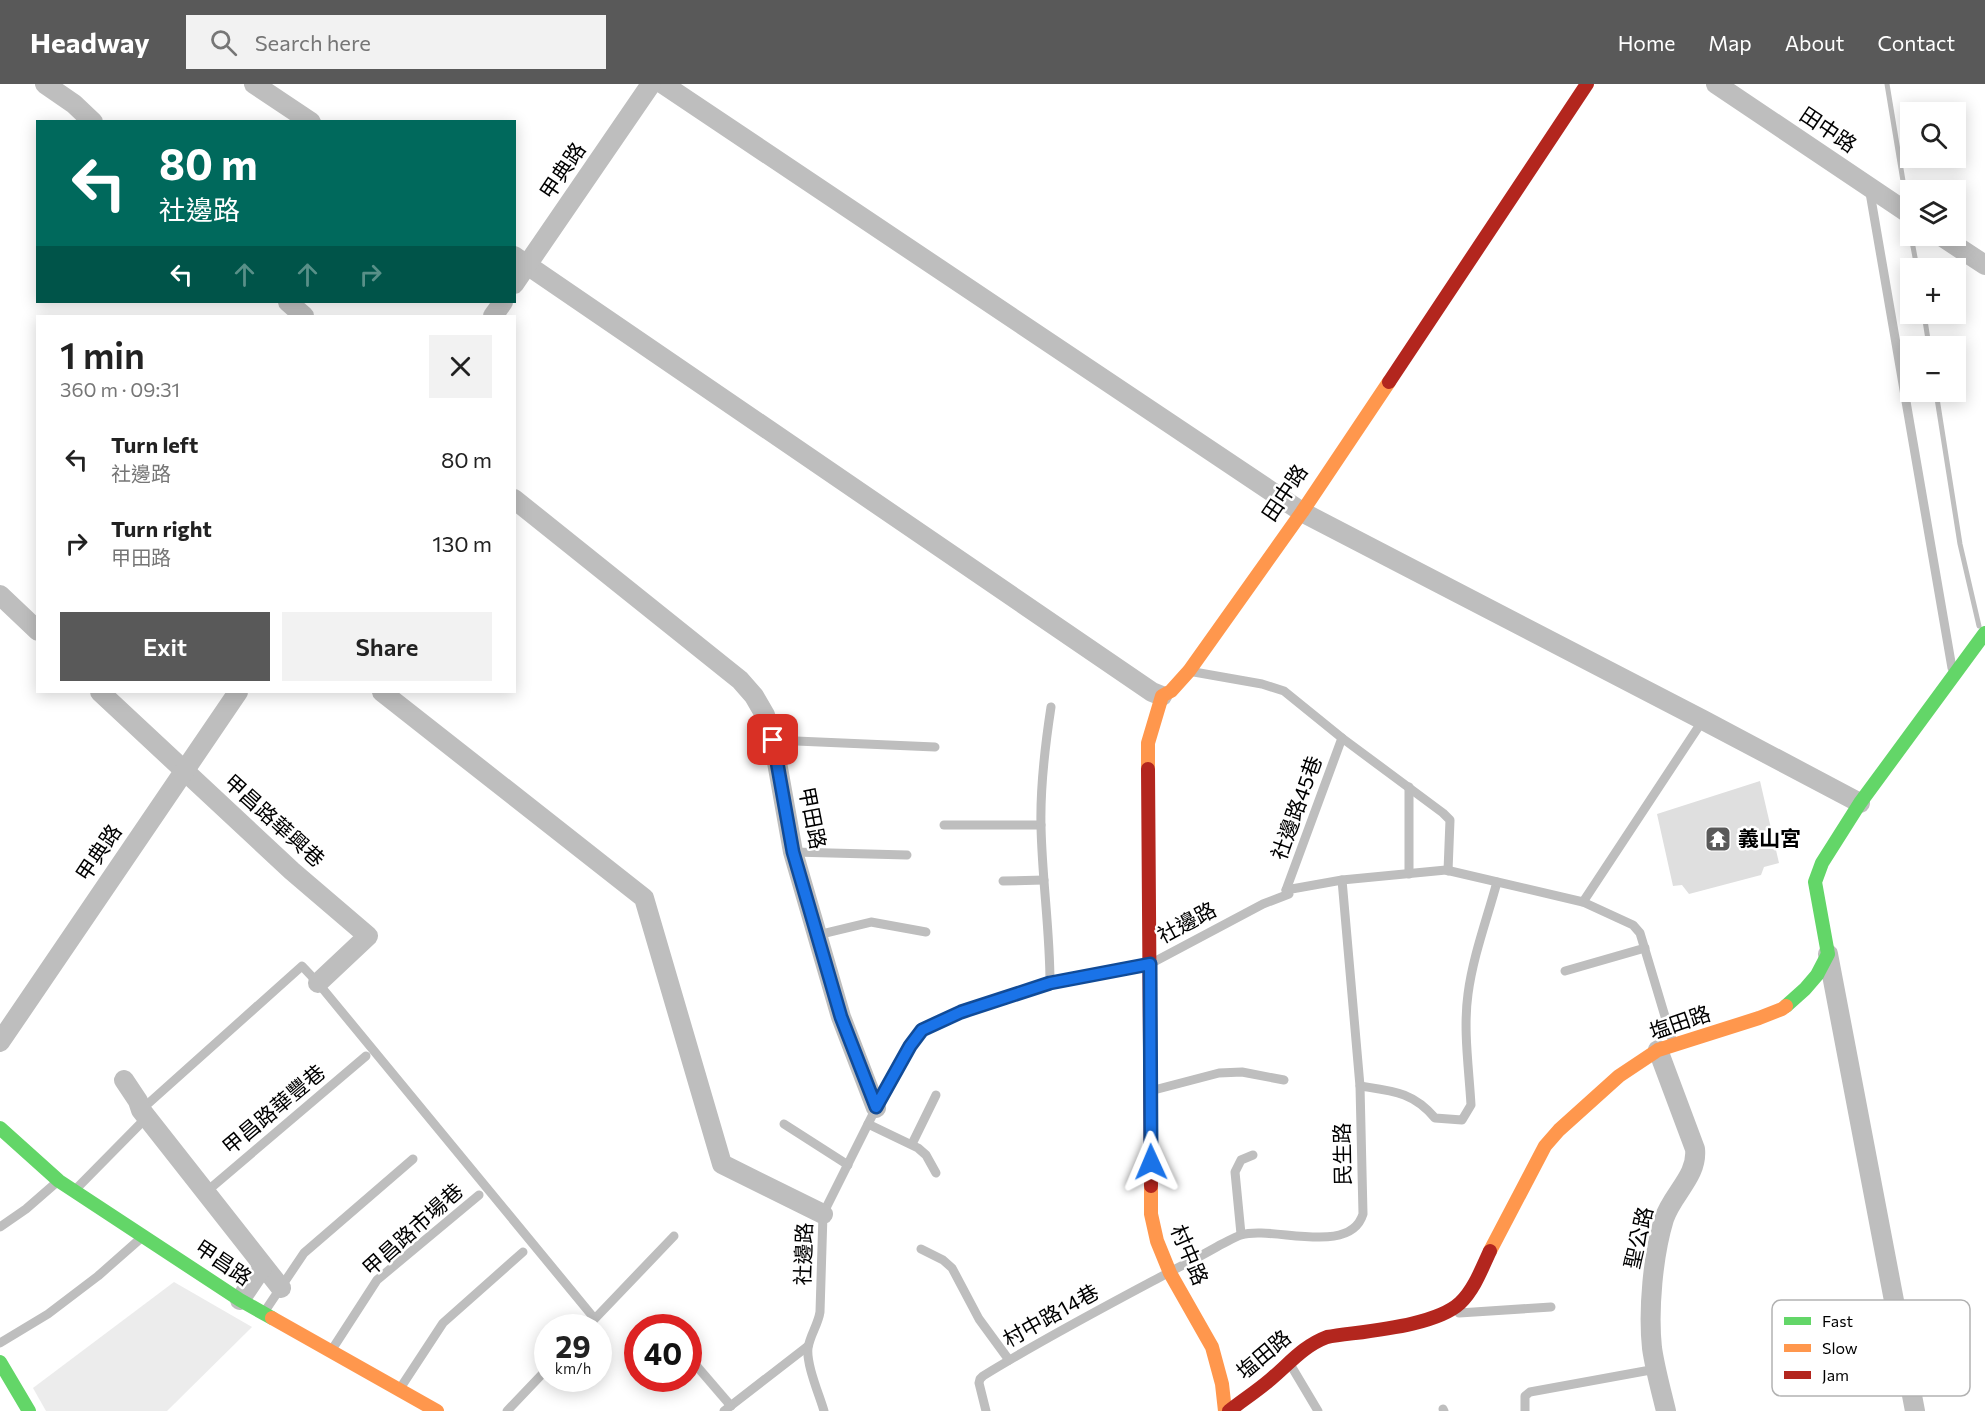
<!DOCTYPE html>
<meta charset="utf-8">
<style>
:root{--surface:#fff;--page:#f2f2f2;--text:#222;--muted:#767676;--accent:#595959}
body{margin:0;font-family:Commissioner,"Noto Sans TC",sans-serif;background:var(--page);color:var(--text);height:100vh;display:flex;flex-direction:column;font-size:22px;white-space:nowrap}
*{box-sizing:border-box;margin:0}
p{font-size:20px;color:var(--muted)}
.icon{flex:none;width:33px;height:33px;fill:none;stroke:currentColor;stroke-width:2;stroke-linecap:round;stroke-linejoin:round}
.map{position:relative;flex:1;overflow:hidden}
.side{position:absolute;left:36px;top:231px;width:480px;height:378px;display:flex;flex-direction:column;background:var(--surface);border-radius:0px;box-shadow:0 3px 15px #0003}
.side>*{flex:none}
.guide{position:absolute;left:36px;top:36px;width:480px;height:183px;border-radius:0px;box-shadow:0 3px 15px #0003;background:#00695c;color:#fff;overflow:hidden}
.tools{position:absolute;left:1900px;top:18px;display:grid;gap:12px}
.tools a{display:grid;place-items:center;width:66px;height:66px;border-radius:0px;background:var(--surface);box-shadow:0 3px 15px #0003;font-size:30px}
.speed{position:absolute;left:534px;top:1230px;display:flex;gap:12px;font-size:30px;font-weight:700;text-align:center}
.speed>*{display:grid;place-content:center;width:78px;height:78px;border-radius:50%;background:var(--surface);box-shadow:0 3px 15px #0003;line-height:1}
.speed small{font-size:15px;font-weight:400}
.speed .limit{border:9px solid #d22;background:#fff;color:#111}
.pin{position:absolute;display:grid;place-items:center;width:51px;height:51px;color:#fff;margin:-26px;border-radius:12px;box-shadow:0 3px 9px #0006}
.me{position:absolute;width:66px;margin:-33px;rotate:359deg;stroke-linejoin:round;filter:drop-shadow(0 0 4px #0008)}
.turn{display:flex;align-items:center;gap:21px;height:126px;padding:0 24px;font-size:27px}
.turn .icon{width:78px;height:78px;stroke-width:2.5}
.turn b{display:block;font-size:42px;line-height:51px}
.lanes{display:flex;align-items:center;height:57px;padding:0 24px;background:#0003;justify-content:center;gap:30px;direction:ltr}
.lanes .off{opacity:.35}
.round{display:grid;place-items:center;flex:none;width:63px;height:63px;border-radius:0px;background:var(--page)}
.summary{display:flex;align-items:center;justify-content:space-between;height:102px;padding:0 24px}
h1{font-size:36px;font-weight:600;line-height:45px}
.action{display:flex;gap:12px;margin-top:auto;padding:12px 24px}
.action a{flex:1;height:69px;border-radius:0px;background:var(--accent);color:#fff;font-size:24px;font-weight:600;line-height:69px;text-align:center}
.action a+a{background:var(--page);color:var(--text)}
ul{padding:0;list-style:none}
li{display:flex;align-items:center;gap:18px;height:84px;padding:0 24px}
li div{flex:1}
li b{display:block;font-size:22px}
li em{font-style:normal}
header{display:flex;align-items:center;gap:36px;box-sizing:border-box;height:84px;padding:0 30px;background:var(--accent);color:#fff}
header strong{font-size:28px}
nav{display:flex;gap:33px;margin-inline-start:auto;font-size:21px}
.search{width:420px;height:54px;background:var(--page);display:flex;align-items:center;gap:15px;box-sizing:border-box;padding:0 21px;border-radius:0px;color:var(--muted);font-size:22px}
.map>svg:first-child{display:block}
.green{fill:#ececec}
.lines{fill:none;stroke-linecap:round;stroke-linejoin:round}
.stream{stroke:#bfbfbf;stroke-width:5}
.building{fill:#dfdfdf}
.lane{stroke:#bebebe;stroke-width:9}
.street{stroke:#bebebe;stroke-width:20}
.fast{stroke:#63d668;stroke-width:14}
.slow{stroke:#ff974d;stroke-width:14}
.jam{stroke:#b3261e;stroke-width:14}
.route-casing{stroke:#114b97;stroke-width:15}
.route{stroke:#1a73e8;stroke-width:10}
.labels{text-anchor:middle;stroke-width:5;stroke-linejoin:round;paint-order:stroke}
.street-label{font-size:21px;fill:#000;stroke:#fff}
.poi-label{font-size:21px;font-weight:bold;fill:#000;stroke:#fff;text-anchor:start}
.key{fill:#fff;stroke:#b2b2b2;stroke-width:1.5}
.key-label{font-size:16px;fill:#000}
</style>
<header>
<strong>Headway</strong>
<div class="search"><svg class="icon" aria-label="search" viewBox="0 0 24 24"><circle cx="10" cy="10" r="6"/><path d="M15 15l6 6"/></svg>Search here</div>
<nav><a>Home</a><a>Map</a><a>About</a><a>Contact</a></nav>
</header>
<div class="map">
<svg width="1985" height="1327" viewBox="0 0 1985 1327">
<rect width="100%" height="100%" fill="#fff"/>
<polygon class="green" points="174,1198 252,1243 167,1327 46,1327 33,1304"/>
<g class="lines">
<g class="stream">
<polyline points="1887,0 1907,121"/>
<polyline points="1909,136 1911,149"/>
<polyline points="1911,152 1917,184"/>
<polyline points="1924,230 1929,262"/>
<polyline points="1936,308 1960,460 1979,542"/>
</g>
</g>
<polygon class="building" points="1760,697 1779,779 1764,783 1761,791 1689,810 1682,801 1673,802 1657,730"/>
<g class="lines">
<g class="lane">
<polyline points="1869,103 1952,584"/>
<polyline points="1194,588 1262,600 1284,607 1342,654 1443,729 1450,736 1448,787"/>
<polyline points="773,656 935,663"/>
<polyline points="944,741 1041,741"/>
<polyline points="793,768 907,771"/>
<polyline points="1409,790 1409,703"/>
<polyline points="1003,797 1044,796"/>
<polyline points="1286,806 1342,654"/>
<polyline points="1583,818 1703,636"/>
<polyline points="817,851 871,838 926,848"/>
<polyline points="1565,887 1645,864"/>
<path d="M1050,899c0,-52 -8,-104 -9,-157 -1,-40 4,-80 10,-119"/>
<path d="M1360,1002c33,5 53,6 75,32l27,2 9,-15c-2,-36 -8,-75 -3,-111 5,-38 19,-75 29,-112"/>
<polyline points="1154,1006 1219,989 1242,988 1284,996"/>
<polyline points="141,1026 302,882 318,899 594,1234"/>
<polyline points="784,1040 848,1081"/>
<polyline points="868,1040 918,1064 926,1071 936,1089"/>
<polyline points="912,1060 936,1011"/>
<polyline points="75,1106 147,1033"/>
<polyline points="206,1108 366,972"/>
<polyline points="0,1143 26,1125 57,1098"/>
<polyline points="1241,1150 1235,1088 1241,1076 1253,1071"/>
<polyline points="921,1165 943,1176 952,1184 979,1235 1009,1276"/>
<polyline points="265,1227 304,1169 413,1075"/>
<polyline points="1459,1229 1551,1223"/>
<polyline points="662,1240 664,1244"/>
<polyline points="586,1244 674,1152"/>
<polyline points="0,1259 48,1230 98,1192 140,1155"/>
<polyline points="333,1264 377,1196 479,1111"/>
<polyline points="688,1272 731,1322"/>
<polyline points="1290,1280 1318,1327"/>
<polyline points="401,1303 443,1239 523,1168"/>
<polyline points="1443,1325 1444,1327"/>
<polyline points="507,1327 548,1284"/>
<polyline points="724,1327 808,1262"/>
<path d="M824,1327c-5,-17 -18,-47 -16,-63 2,-13 10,-23 12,-36l3,-98 53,-106 34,-62 12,-16 39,-18 89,-29 100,-19 113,-60 26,-10 -3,-4 56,-10 104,-10 137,32 50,23 7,8 33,110"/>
<path d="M986,1327l-7,-28 1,-4 3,-3c60,-37 123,-70 185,-103 17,-9 35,-18 52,-28 7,-3 14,-8 21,-10 31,-10 109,22 122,-21l-3,-128 -18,-206"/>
<polyline points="1525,1327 1525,1312 1530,1308 1656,1285"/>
</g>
<g class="street">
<polyline points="45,0 74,20 93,38"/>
<polyline points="254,0 311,38"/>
<polyline points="663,0 1302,428 1703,636 1860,719"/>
<polyline points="1716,0 1911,131"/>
<polyline points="1941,152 1985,181"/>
<polyline points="514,172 1152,608 1162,612"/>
<polyline points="514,200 651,0"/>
<polyline points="288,218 304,232"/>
<polyline points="493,232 503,218"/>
<polyline points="514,415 740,596 754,612 765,631 773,656 793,768 841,933 876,1024"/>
<polyline points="0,511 38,547"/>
<polyline points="100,608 292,787 368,852 318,899"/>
<polyline points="382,608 644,814 722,1080 823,1130"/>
<polyline points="1828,870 1915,1327"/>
<polyline points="0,958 238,608"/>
<path d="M1658,966l37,99c3,27 -23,45 -31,70 -11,36 -16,91 -12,129 3,21 9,42 14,63"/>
<polyline points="124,996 138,1017 141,1026 281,1204"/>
<polyline points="240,1216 263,1182"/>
</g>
<g class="fast">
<polyline points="1786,922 1805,905 1817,891 1828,870 1815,798 1822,779 1860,719 1985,549"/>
<polyline points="0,1044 59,1097 240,1216 272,1234"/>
<polyline points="0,1278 29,1327"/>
</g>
<g class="slow">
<polyline points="1148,685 1148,659 1162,612 1171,607 1189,587 1302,428 1389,298"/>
<polyline points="1151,1102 1151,1130 1157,1157 1170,1189 1212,1263 1222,1300 1225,1327"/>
<polyline points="1490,1167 1545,1062 1559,1046 1619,992 1658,966 1759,934 1782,925 1786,922"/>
<polyline points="272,1234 437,1327"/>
</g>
<g class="jam">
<polyline points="1389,298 1587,0"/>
<polyline points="1148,685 1151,1102"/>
<path d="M1229,1327c14,-11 28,-20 42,-32 18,-15 32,-33 56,-42 36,-6 107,-10 133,-34 14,-13 22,-35 30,-52"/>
</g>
</g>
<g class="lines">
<g class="route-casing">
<polyline id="route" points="773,656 793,768 841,933 876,1023 910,962 922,946 961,928 1050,899 1150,880 1151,1078"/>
</g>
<use href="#route" class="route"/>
</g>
<defs>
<g id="temple-square" transform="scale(1.35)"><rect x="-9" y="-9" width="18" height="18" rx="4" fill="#595959" stroke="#fff"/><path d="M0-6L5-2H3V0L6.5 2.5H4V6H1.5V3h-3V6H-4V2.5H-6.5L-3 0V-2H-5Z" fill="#fff"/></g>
</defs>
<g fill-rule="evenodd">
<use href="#temple-square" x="1718" y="755"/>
</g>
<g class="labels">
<g class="street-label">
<text transform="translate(1828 46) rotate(34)" y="7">田中路</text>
<text transform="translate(563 87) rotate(-56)" y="7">甲典路</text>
<text transform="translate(1285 409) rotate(-56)" y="7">田中路</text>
<text transform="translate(1297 724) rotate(-70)" y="7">社邊路45巷</text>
<text transform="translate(812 734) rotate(79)" y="7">甲田路</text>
<text transform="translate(274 737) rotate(42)" y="7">甲昌路華興巷</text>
<text transform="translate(99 769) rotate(-56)" y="7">甲典路</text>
<text transform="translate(1187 839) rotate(-28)" y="7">社邊路</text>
<text transform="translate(1680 939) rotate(-19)" y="7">塩田路</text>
<text transform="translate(274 1026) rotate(-40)" y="7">甲昌路華豐巷</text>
<text transform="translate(1343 1070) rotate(-91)" y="7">民生路</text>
<text transform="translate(413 1146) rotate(-42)" y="7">甲昌路市場巷</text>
<text transform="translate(1639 1154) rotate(-77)" y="7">聖公路</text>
<text transform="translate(804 1170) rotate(-88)" y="7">社邊路</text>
<text transform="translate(1189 1171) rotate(67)" y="7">村中路</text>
<text transform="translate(223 1179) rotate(34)" y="7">甲昌路</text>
<text transform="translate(1051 1232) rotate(-29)" y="7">村中路14巷</text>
<text transform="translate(1264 1271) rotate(-40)" y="7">塩田路</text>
</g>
<g class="poi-label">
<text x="1738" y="762">義山宮</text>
</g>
</g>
<rect x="1772" y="1216" width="198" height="96" rx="9" class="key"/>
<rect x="1784" y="1233" width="27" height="8" fill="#63d668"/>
<rect x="1784" y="1260" width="27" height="8" fill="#ff974d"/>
<rect x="1784" y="1287" width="27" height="8" fill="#b3261e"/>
<g class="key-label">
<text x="1822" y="1243">Fast</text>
<text x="1822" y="1270">Slow</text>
<text x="1822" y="1297">Jam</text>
</g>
</svg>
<div class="tools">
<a><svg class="icon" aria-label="search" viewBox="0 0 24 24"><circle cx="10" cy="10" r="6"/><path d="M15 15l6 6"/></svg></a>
<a><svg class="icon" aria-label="layers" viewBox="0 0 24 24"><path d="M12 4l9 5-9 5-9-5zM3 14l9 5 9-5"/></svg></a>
<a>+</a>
<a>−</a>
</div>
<div class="speed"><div>29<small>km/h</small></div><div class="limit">40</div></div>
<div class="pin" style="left:773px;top:656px;background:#d93025"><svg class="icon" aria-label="arrive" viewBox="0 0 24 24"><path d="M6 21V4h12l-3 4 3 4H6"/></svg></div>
<svg class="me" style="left:1151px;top:1078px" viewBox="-20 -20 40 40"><path d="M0-17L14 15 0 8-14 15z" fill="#1a73e8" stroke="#fff" stroke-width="4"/></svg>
<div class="guide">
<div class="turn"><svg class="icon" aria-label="left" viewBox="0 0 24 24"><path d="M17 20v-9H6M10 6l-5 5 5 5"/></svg><div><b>80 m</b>社邊路</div></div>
<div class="lanes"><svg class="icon" aria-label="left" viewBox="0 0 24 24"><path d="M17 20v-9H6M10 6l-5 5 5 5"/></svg><svg class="icon off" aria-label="ahead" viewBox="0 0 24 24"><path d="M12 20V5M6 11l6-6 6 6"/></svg><svg class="icon off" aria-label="ahead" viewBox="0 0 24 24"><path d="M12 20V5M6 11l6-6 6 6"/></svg><svg class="icon off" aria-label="right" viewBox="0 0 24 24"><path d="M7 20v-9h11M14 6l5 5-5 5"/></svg></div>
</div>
<section class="side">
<div class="summary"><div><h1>1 min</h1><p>360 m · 09:31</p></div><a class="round"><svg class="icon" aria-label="close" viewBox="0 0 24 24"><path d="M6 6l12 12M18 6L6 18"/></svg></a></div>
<ul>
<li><svg class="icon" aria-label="left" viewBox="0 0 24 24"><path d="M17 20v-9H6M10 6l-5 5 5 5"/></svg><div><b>Turn left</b><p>社邊路</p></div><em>80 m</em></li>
<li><svg class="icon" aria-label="right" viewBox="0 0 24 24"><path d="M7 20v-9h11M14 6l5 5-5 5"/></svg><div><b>Turn right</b><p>甲田路</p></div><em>130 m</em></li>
</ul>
<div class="action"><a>Exit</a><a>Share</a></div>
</section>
</div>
